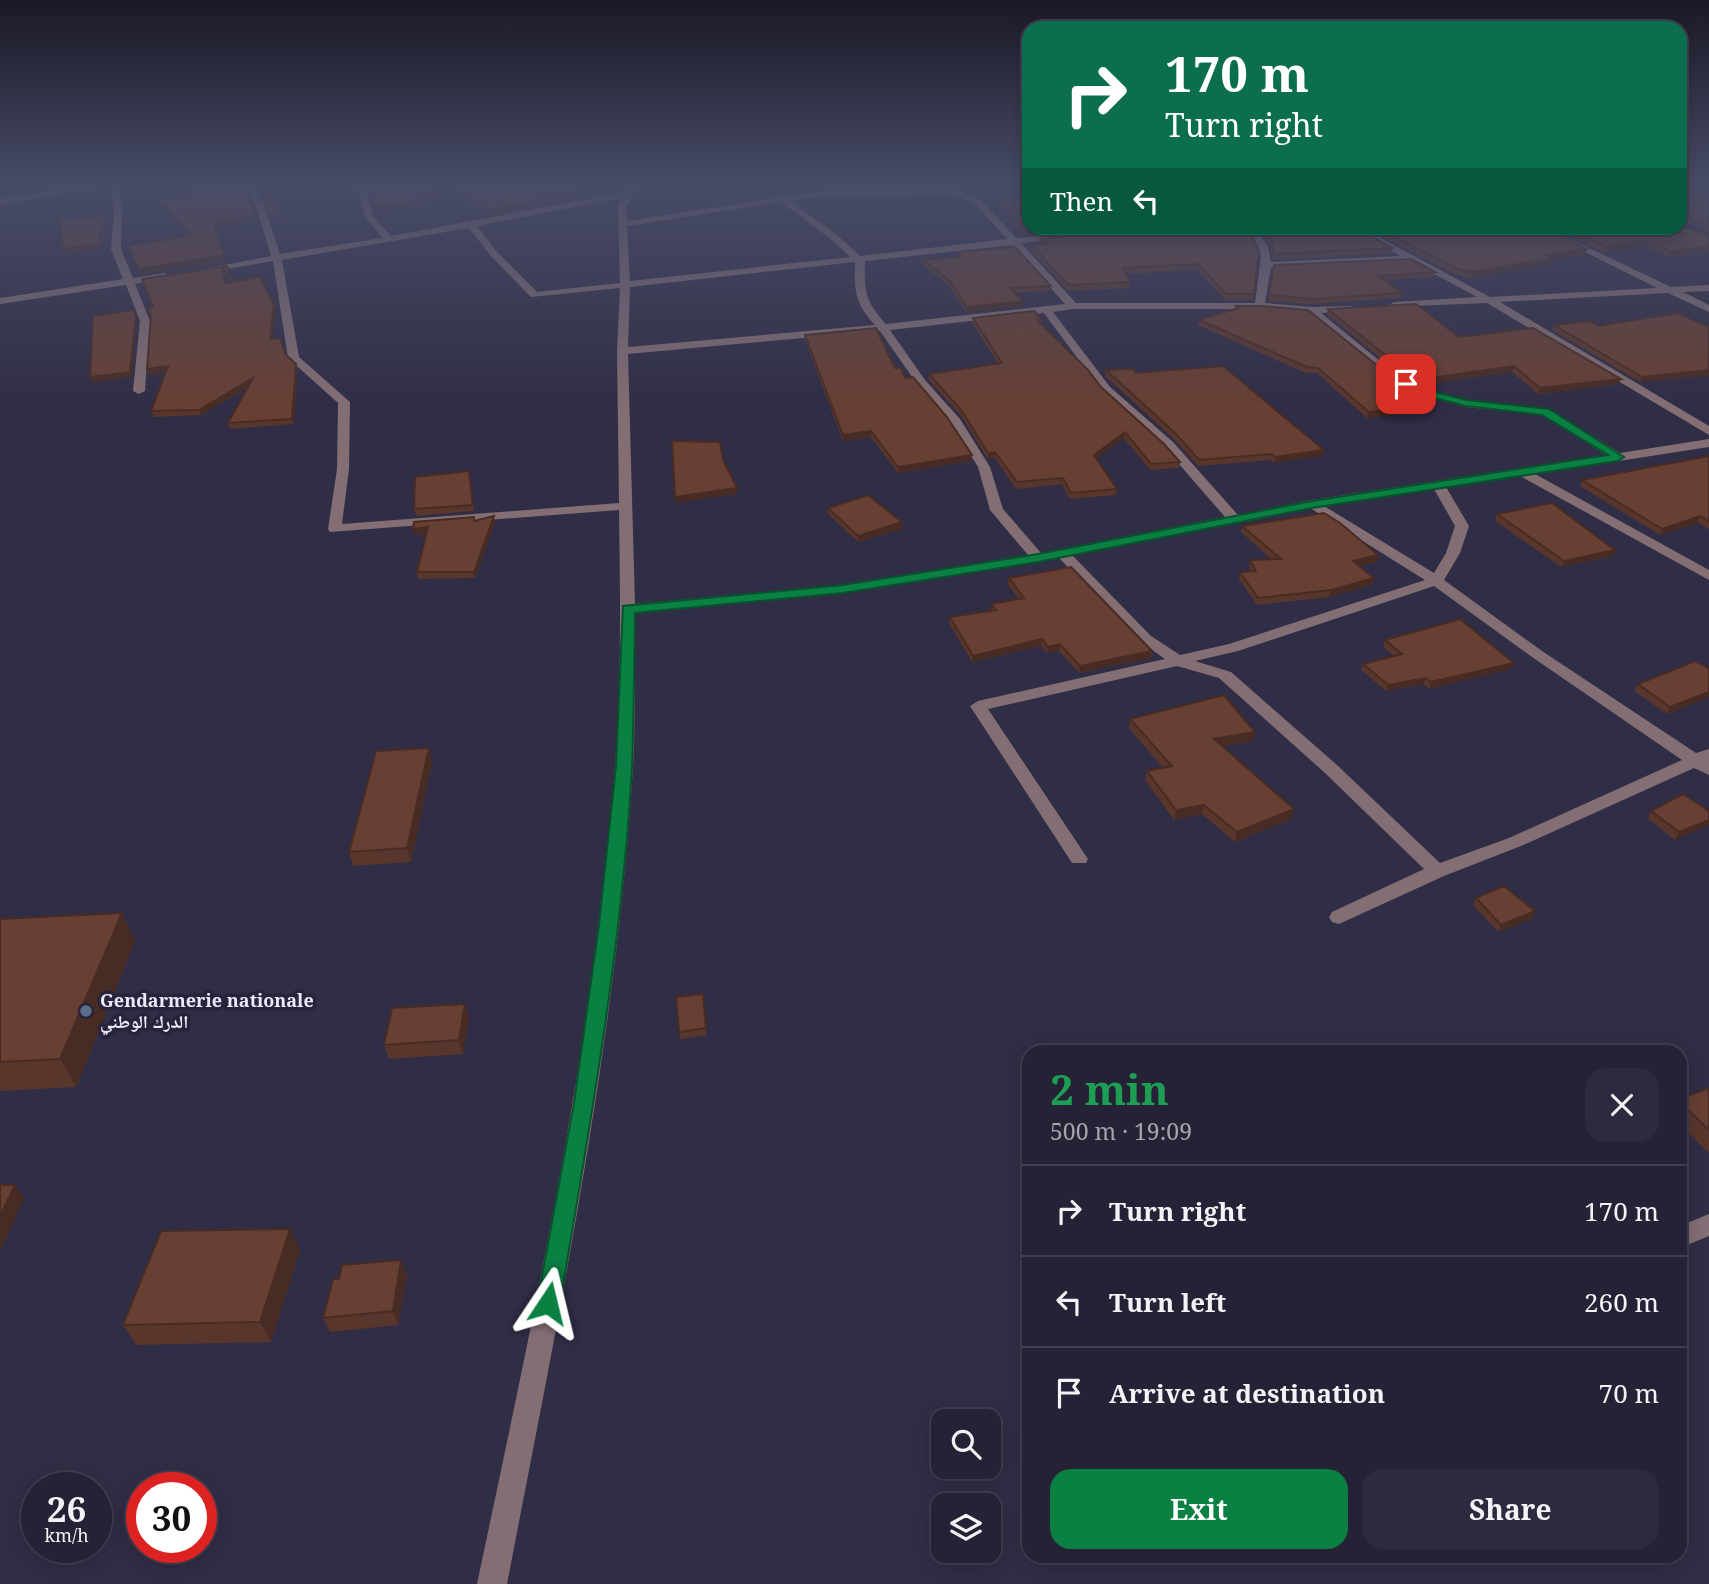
<!DOCTYPE html>
<meta charset="utf-8">
<style>
:root{--surface:#242234;--page:#2c2a3c;--text:#f1f3f6;--muted:#a3a4ac;--line:#413f4f;--accent:#0b8043}
body{margin:0;font-family:"Noto Serif","Noto Naskh Arabic",serif;background:var(--page);color:var(--text);height:100vh;display:flex;flex-direction:column;font-size:26px;white-space:nowrap}
*{box-sizing:border-box;margin:0}
p{font-size:23px;color:var(--muted)}
.icon{flex:none;width:38px;height:38px;fill:none;stroke:currentColor;stroke-width:2;stroke-linecap:round;stroke-linejoin:round}
.map{position:relative;flex:1;overflow:hidden}
.drawer{position:absolute;left:1022px;top:1045px;width:665px;height:518px;display:flex;flex-direction:column;background:var(--surface);border-radius:21px;box-shadow:0 4px 18px #0003,0 0 0 2px var(--line)}
.drawer>*{flex:none}
.top-card{position:absolute;left:1022px;top:21px;width:665px;height:214px;border-radius:21px;box-shadow:0 4px 18px #0003,0 0 0 2px var(--line);background:#0b6e4f;color:#fff;overflow:hidden}
.fabs{position:absolute;left:931px;top:1409px;display:grid;gap:14px}
.fabs a{display:grid;place-items:center;width:70px;height:70px;border-radius:14px;background:var(--surface);box-shadow:0 4px 18px #0003,0 0 0 2px var(--line);font-size:35px}
.speed{position:absolute;left:21px;top:1472px;display:flex;gap:14px;font-size:35px;font-weight:700;text-align:center}
.speed>*{display:grid;place-content:center;width:91px;height:91px;border-radius:50%;background:var(--surface);box-shadow:0 4px 18px #0003,0 0 0 2px var(--line);line-height:1}
.speed small{font-size:18px;font-weight:400}
.speed .limit{border:10px solid #d22;background:#fff;color:#111}
.pin{position:absolute;display:grid;place-items:center;width:60px;height:60px;color:#fff;margin:-30px;border-radius:14px;box-shadow:0 4px 10px #0006}
.me{position:absolute;width:77px;margin:-38px;rotate:10deg;stroke-linejoin:round;filter:drop-shadow(0 0 5px #0008)}
.turn{display:flex;align-items:center;gap:24px;height:147px;padding:0 28px;font-size:32px}
.turn .icon{width:91px;height:91px;stroke-width:2.5}
.turn b{display:block;font-size:49px;line-height:60px}
.then{display:flex;align-items:center;height:66px;padding:0 28px;background:#0003;gap:14px;font-size:26px}
.round{display:grid;place-items:center;flex:none;width:74px;height:74px;border-radius:21px;background:var(--page)}
.overview{display:flex;align-items:center;justify-content:space-between;height:119px;padding:0 28px}
h1{font-size:42px;font-weight:700;line-height:52px;color:#1e9e55}
.button{display:flex;gap:14px;margin-top:auto;padding:14px 28px}
.button a{flex:1;height:80px;border-radius:21px;background:var(--accent);color:#fff;font-size:28px;font-weight:700;line-height:80px;text-align:center}
.button a+a{background:var(--page);color:var(--text)}
ul{padding:0;list-style:none}
li{display:flex;align-items:center;gap:21px;height:91px;padding:0 28px;border-top:2px solid var(--line)}
li div{flex:1}
li b{display:block;font-size:26px}
li em{font-style:normal}
.map>svg:first-child{display:block}
.lines{fill:none;stroke-linecap:round;stroke-linejoin:round}
.minor{fill:#836e73;fill-rule:evenodd}
.wall{fill:#59362c;fill-rule:evenodd}
.shaded-wall{fill:#482c24}
.building{fill:#673f33;stroke:#482c24;stroke-width:2}
.route{fill:#0b8043;stroke:#07532c;stroke-width:2}
.service-dot{fill:#5c6f8a;stroke:#27233b;stroke-width:2.5}
.labels{text-anchor:middle;stroke-width:7;stroke-linejoin:round;paint-order:stroke}
.poi-label{font-size:18px;font-weight:bold;fill:#eae9fa;stroke:#27233b;text-anchor:start}
</style>
<div class="map">
<svg width="1709" height="1584" viewBox="0 0 1709 1584">
<rect width="100%" height="100%" fill="#302d46"/>
<g class="lines">
<g class="minor">
<polygon points="86,185 107,185 0,205 0,199"/>
<polygon points="111,185 119,185 122,213 121,249 133,278 165,273 170,276 135,284 150,321 145,391 139,394 133,391 140,321 126,285 0,304 0,298 123,279 111,249 114,213"/>
<path d="M240,185h9l14,17 17,52 102,-16 -17,-22 -8,-31h8l8,31 18,20 233,-44 6,-7h9l-13,21 1,15 186,-29 138,-4 29,11 36,39 50,-4v4l-3,1 -42,4 55,60h179l6,-47 -13,-28h8l12,19 3,15 129,-6 -49,-28h11l128,69 167,-9 -120,-60h10l124,59 38,-2v6l-26,1 26,13v7l-41,-19 -168,9 209,124v9l-222,-132 -97,4 -1,-2 5,-3 83,-5 -67,-36 -139,7 -6,35 46,4 42,-1v4l-4,1 -28,2 76,62 27,14 42,11 83,9 71,44 89,-14v8l-174,27 174,96v10l-189,-104 -74,11 23,39 -9,27 -16,27 98,71 154,102 13,-4v26l-15,-7 -173,78 -77,30 -105,48 -7,-2 -3,-5 3,-5 92,-43 -99,-96 -106,-95 -42,-12 -189,43 100,150 -2,4h-14l-102,-157 8,-5 187,-42 -24,-17 -82,-84 -216,35 -208,20c-1,51 1,103 -2,154 -17,275 -74,547 -126,817h-30c57,-270 117,-542 138,-817 7,-85 5,-171 4,-257l-289,22 -2,-3 9,-60 1,-66 -50,-45 -15,-97 -70,12 -5,-3 73,-14 -16,-53zM950,194l24,9 33,36 -147,17 -23,-21 -47,-34 23,-3zM621,198l-3,8 2,77 -83,9 -40,-40 -20,-26zM781,202l50,37 19,18 -220,24 -3,-55zM469,228l22,28 40,41 89,-9 -3,63 2,152 -277,21 7,-55 1,-67 -51,-45 -17,-97zM1012,245l53,59 -179,20c-21,-23 -22,-33 -21,-63zM855,262c-1,29 0,41 20,63l-247,22 2,-60zM1073,309h187l48,4 81,66 27,14 50,14 76,8 64,40 -294,45 -74,15 -65,-73 -63,-55 -57,-75zM1044,313l58,78 63,57 60,69 -184,36 -38,-44 -13,-42 -30,-48 -35,-39 -35,-50zM880,331l37,53 32,37 29,46 12,43 38,45 -185,30 -208,19 -7,-250zM1434,489l21,37 -9,27 -12,20 -110,-67zM1310,508l115,72 -196,64 -49,11 -29,-19 -79,-81zM1434,586l98,71 150,103 -173,78 -69,25 -103,-98 -106,-93 -36,-11 43,-10z"/>
<polygon points="1109,228 1130,228 1090,236 1085,233"/>
<polygon points="1709,1214 1709,1236 1680,1248 1680,1226"/>
</g>
</g>
<g class="wall">
<polygon points="184,185 239,185 258,221 214,227 225,261 140,274 129,246 190,236 162,204 160,200 192,194"/>
<polygon points="253,185 270,185 273,189 275,194 266,195 281,213 283,218 271,219 265,200"/>
<polygon points="348,185 355,185 356,192"/>
<polygon points="367,185 438,201 381,212 373,206"/>
<polygon points="441,185 572,185 586,195 491,214"/>
<polygon points="1680,185 1709,185 1709,231 1681,221 1680,222"/>
<polygon points="1001,200 1029,228 1089,228 1027,235 1019,230 1001,205"/>
<polygon points="1259,228 1357,228 1392,248 1391,254 1273,259 1270,246"/>
<polygon points="1366,228 1543,228 1585,255 1553,259 1552,264 1470,278 1456,275"/>
<polygon points="1552,228 1680,228 1709,235 1709,253 1707,252 1668,257 1645,246 1604,252"/>
<polygon points="1041,239 1259,251 1253,300 1225,300 1197,270 1126,274 1130,282 1129,288 1068,291 1031,251 1031,245 1040,244"/>
<polygon points="958,252 1051,286 1050,291 1015,293 1023,301 1022,306 966,312 950,287 923,265 923,260 957,257"/>
<polygon points="1274,265 1435,272 1433,277 1385,280 1402,293 1401,298 1311,304 1268,301"/>
<path d="M227,266l6,16 41,22 2,6 -4,29 13,15 11,10 1,6 -3,54 -65,5 -1,-6 19,-35 -46,27 -48,2 -2,-6 15,-39 -17,3 -2,-6 6,-62zM224,273l7,9 -6,1z"/>
<polygon points="1236,306 1401,388 1396,389 1418,406 1416,412 1367,418 1317,373 1306,373 1198,325 1199,320 1236,309"/>
<polygon points="1328,309 1459,337 1618,384 1538,394 1512,372 1422,385 1398,373 1327,314"/>
<polygon points="973,318 1042,319 1042,324 1101,387 1180,462 1179,468 1150,470 1124,438 1096,458 1117,489 1116,495 1070,499 1062,484 1016,489 995,458 988,459 962,417 929,380 929,374 998,364 973,324"/>
<polygon points="1554,325 1598,326 1709,327 1640,382 1552,330"/>
<polygon points="805,335 895,368 905,378 971,461 898,473 871,437 843,441 805,340"/>
<polygon points="1106,370 1136,373 1324,450 1323,456 1273,463 1271,460 1198,466 1175,440 1105,376"/>
<polygon points="1709,456 1709,529 1698,523 1660,535 1580,486 1582,480"/>
<polygon points="469,471 474,511 416,516 414,509"/>
<polygon points="828,508 902,522 902,529 858,542 828,514"/>
<polygon points="1497,514 1615,550 1613,556 1561,567 1495,521"/>
<polygon points="474,521 495,523 475,578 418,579 417,572 427,534 415,535 413,529"/>
<polygon points="1242,526 1378,555 1377,562 1359,566 1374,578 1372,585 1329,597 1257,605 1239,579 1240,572 1251,571 1249,567 1250,560 1272,560 1241,532"/>
<polygon points="1009,578 1152,651 1151,658 1079,673 1059,651 1047,653 1041,646 972,662 949,623 950,617 991,611 991,604 1019,599 1008,585"/>
<polygon points="1385,640 1511,669 1429,689 1424,684 1386,691 1361,670 1363,664 1394,656 1383,647"/>
<polygon points="1709,669 1709,697 1667,714 1634,691 1638,684"/>
<polygon points="1130,719 1253,741 1223,746 1291,819 1235,842 1202,814 1174,820 1145,780 1147,771 1163,768 1129,728"/>
<polygon points="429,748 432,762 411,862 353,866 349,852"/>
<polygon points="1651,811 1709,811 1675,840 1648,819"/>
<polygon points="1476,898 1535,911 1532,919 1498,932 1473,905"/>
<polygon points="0,919 135,941 76,1087 0,1091"/>
<polygon points="703,994 707,1035 680,1039 676,997"/>
<polygon points="465,1004 469,1018 463,1054 389,1059 384,1045"/>
<polygon points="1709,1088 1709,1153 1680,1125 1680,1099"/>
<polygon points="290,1229 300,1250 271,1342 136,1345 123,1325"/>
<polygon points="407,1274 398,1325 330,1332 323,1318"/>
</g>
<g class="shaded-wall">
<polygon points="273,189 275,194 263,195 262,191"/>
<polygon points="585,190 586,195 491,214 490,210"/>
<polygon points="437,196 438,201 381,212 380,207"/>
<polygon points="281,213 283,218 271,219 270,215"/>
<polygon points="105,215 107,220 100,249 65,254 63,249"/>
<polygon points="256,216 258,221 214,227 213,222"/>
<polygon points="1045,228 1089,228 1027,235 1027,230"/>
<polygon points="1647,241 1645,246 1604,252 1606,246"/>
<polygon points="1709,247 1707,252 1668,257 1670,251"/>
<polygon points="1587,249 1585,255 1553,259 1552,264 1470,278 1472,272 1547,255"/>
<polygon points="224,255 225,261 140,274 138,269"/>
<polygon points="1023,301 1022,306 966,312 966,307"/>
<polygon points="274,304 276,310 271,345 270,339"/>
<polygon points="136,316 137,321 132,377 92,383 90,377"/>
<polygon points="296,364 297,370 294,424 292,419"/>
<polygon points="168,366 170,372 149,375 147,369"/>
<polygon points="1514,366 1512,372 1422,385 1424,379"/>
<polygon points="1709,370 1709,376 1640,382 1642,377"/>
<polygon points="253,378 255,383 201,415 199,410"/>
<polygon points="1621,379 1618,384 1538,394 1540,388"/>
<polygon points="1403,383 1401,388 1388,390 1390,385"/>
<polygon points="1418,406 1416,412 1367,418 1369,412"/>
<polygon points="871,431 871,437 843,441 843,435"/>
<polygon points="1125,432 1124,438 1093,461 1094,455"/>
<polygon points="1324,450 1323,456 1273,463 1275,457"/>
<polygon points="995,452 995,458 988,459 988,453"/>
<polygon points="972,455 971,461 898,473 898,467"/>
<polygon points="737,488 737,494 676,503 675,497"/>
<polygon points="494,516 495,523 475,578 474,572"/>
<polygon points="1700,516 1698,523 1660,535 1662,529"/>
<polygon points="902,522 902,529 858,542 858,536"/>
<polygon points="428,527 430,534 415,535 413,529"/>
<polygon points="1615,550 1613,556 1561,567 1564,561"/>
<polygon points="1378,555 1377,562 1352,568 1353,561"/>
<polygon points="1374,578 1372,585 1329,597 1331,590"/>
<polygon points="1042,639 1041,646 972,662 973,656"/>
<polygon points="1060,644 1059,651 1047,653 1048,647"/>
<polygon points="1152,651 1151,658 1079,673 1080,666"/>
<polygon points="1514,663 1511,669 1429,689 1431,682"/>
<polygon points="1426,678 1424,684 1386,691 1388,685"/>
<polygon points="1709,692 1709,697 1667,714 1670,707"/>
<polygon points="1255,732 1253,741 1212,748 1214,739"/>
<polygon points="429,748 432,762 411,862 407,848"/>
<polygon points="1204,805 1202,814 1174,820 1176,810"/>
<polygon points="1294,809 1291,819 1235,842 1237,832"/>
<polygon points="1709,820 1709,825 1675,840 1679,832"/>
<polygon points="1535,911 1532,919 1498,932 1501,925"/>
<polygon points="122,913 135,941 76,1087 60,1059"/>
<polygon points="465,1004 469,1018 463,1054 459,1040"/>
<polygon points="15,1185 24,1199 0,1251 0,1216"/>
<polygon points="290,1229 300,1250 271,1342 260,1322"/>
<polygon points="401,1260 407,1274 398,1325 393,1311"/>
</g>
<g class="building">
<polygon points="187,185 239,185 251,200 256,216 213,222 224,255 138,269 129,246 192,235 160,200 194,194"/>
<polygon points="255,185 270,185 273,189 262,191 281,213 270,215 264,196"/>
<polygon points="368,185 434,185 437,196 380,207 372,201"/>
<polygon points="448,185 572,185 585,190 490,210"/>
<polygon points="1680,185 1709,185 1709,225 1683,215 1680,218"/>
<polygon points="1029,198 1029,228 1045,228 1027,230 1019,224 1001,200"/>
<polygon points="105,215 98,244 63,249 60,220"/>
<polygon points="1680,226 1709,235 1709,247 1670,251 1647,241 1606,246 1565,228 1680,228"/>
<polygon points="1126,228 1248,228 1259,251 1254,294 1226,294 1198,264 1123,268 1130,282 1069,285 1031,245 1048,243 1041,239"/>
<polygon points="1263,228 1357,228 1392,248 1274,254 1271,240"/>
<polygon points="1378,228 1543,228 1587,249 1547,255 1554,258 1472,272 1458,269"/>
<polygon points="1015,247 1051,286 1010,288 1023,301 966,307 950,281 923,260 961,257 958,252"/>
<polygon points="1411,259 1435,272 1379,276 1402,293 1312,299 1269,295 1274,265"/>
<polygon points="227,266 232,278 222,268 225,283 260,277 274,304 270,339 280,338 285,354 296,364 292,419 228,423 253,378 199,410 151,411 168,366 147,369 151,316 148,308 153,307 142,279"/>
<polygon points="1416,304 1459,337 1533,328 1621,379 1540,388 1514,366 1424,379 1400,367 1328,309"/>
<polygon points="1236,306 1261,306 1308,310 1389,375 1403,383 1390,385 1418,406 1369,412 1318,368 1307,367 1199,320 1238,308"/>
<polygon points="133,310 136,316 130,372 90,377 93,316"/>
<polygon points="1034,311 1042,319 1037,320 1088,370 1101,387 1164,444 1180,462 1151,464 1125,432 1094,455 1117,489 1071,493 1063,478 1017,482 995,452 988,453 962,411 929,374 1002,363 973,318"/>
<polygon points="1678,313 1709,327 1709,370 1642,377 1554,325 1590,321 1598,326"/>
<polygon points="876,328 895,368 901,368 905,378 913,377 947,417 972,455 898,467 871,431 843,435 805,335"/>
<polygon points="1223,366 1324,450 1275,457 1272,454 1199,460 1176,434 1106,370 1133,369 1136,373"/>
<polygon points="672,441 720,442 723,460 737,488 675,497"/>
<polygon points="1709,456 1709,521 1700,516 1662,529 1582,480"/>
<polygon points="469,471 473,505 414,509 415,477"/>
<polygon points="868,495 902,522 858,536 828,508"/>
<polygon points="1552,503 1615,550 1564,561 1497,514"/>
<polygon points="1324,513 1340,523 1378,555 1353,561 1374,578 1331,590 1258,598 1240,572 1256,571 1250,560 1281,559 1242,526"/>
<polygon points="494,516 474,572 417,572 428,527 413,529 414,522 474,517 474,521"/>
<polygon points="1071,567 1152,651 1080,666 1060,644 1048,647 1042,639 973,656 950,617 996,610 991,604 1024,598 1009,578"/>
<polygon points="1460,619 1514,663 1431,682 1426,678 1388,685 1363,664 1402,654 1385,640"/>
<polygon points="1695,661 1709,669 1709,692 1670,707 1638,684"/>
<polygon points="1224,695 1255,732 1214,739 1294,809 1237,832 1204,805 1176,810 1147,771 1172,766 1130,719"/>
<polygon points="429,748 407,848 349,852 376,751"/>
<polygon points="1683,794 1709,811 1709,820 1679,832 1651,811"/>
<polygon points="1504,886 1535,911 1501,925 1476,898"/>
<polygon points="122,913 60,1059 0,1062 0,919"/>
<polygon points="703,994 706,1028 679,1032 676,997"/>
<polygon points="465,1004 459,1040 384,1045 392,1008"/>
<polygon points="1709,1088 1709,1130 1680,1102 1680,1099"/>
<polygon points="0,1185 15,1185 0,1216"/>
<polygon points="290,1229 260,1322 123,1325 161,1231"/>
<polygon points="401,1260 393,1311 323,1318 333,1279 339,1279 342,1265"/>
</g>
<linearGradient id="sky" x2="0" y2="1"><stop stop-color="#1a1926"/><stop offset="0.45" stop-color="#484c68"/><stop offset="1" stop-color="#484c68" stop-opacity="0"/></linearGradient>
<rect width="1709" height="407" fill="url(#sky)"/>
<path class="route" d="M1406,381l17,8 43,11 83,9 75,48 -6,4 -306,47 -274,54 -195,31 -208,20c-1,51 -1,102 -3,154 -10,180 -42,358 -72,536l-4,7 -8,3 -8,-3 -3,-7 37,-200 25,-178 17,-159 7,-160 220,-21 195,-31 274,-53 296,-46 -66,-40 -76,-9 -50,-13 -15,-9z"/>
<circle class="service-dot" cx="86" cy="1011" r="7"/>
<g class="labels">
<g class="poi-label">
<text x="100" y="1007">Gendarmerie nationale<tspan x="100" dy="21">الدرك الوطني</tspan></text>
</g>
</g>
</svg>
<div class="fabs">
<a><svg class="icon" aria-label="search" viewBox="0 0 24 24"><circle cx="10" cy="10" r="6"/><path d="M15 15l6 6"/></svg></a>
<a><svg class="icon" aria-label="layers" viewBox="0 0 24 24"><path d="M12 4l9 5-9 5-9-5zM3 14l9 5 9-5"/></svg></a>
</div>
<div class="speed"><div>26<small>km/h</small></div><div class="limit">30</div></div>
<div class="pin" style="left:1406px;top:384px;background:#d93025"><svg class="icon" aria-label="arrive" viewBox="0 0 24 24"><path d="M6 21V4h12l-3 4 3 4H6"/></svg></div>
<svg class="me" style="left:548px;top:1303px" viewBox="-20 -20 40 40"><path d="M0-17L14 15 0 8-14 15z" fill="#0b8043" stroke="#fff" stroke-width="4"/></svg>
<div class="top-card">
<div class="turn"><svg class="icon" aria-label="right" viewBox="0 0 24 24"><path d="M7 20v-9h11M14 6l5 5-5 5"/></svg><div><b>170 m</b>Turn right</div></div>
<div class="then">Then<svg class="icon" aria-label="left" viewBox="0 0 24 24"><path d="M17 20v-9H6M10 6l-5 5 5 5"/></svg></div>
</div>
<section class="drawer">
<div class="overview"><div><h1>2 min</h1><p>500 m · 19:09</p></div><a class="round"><svg class="icon" aria-label="close" viewBox="0 0 24 24"><path d="M6 6l12 12M18 6L6 18"/></svg></a></div>
<ul>
<li><svg class="icon" aria-label="right" viewBox="0 0 24 24"><path d="M7 20v-9h11M14 6l5 5-5 5"/></svg><div><b>Turn right</b></div><em>170 m</em></li>
<li><svg class="icon" aria-label="left" viewBox="0 0 24 24"><path d="M17 20v-9H6M10 6l-5 5 5 5"/></svg><div><b>Turn left</b></div><em>260 m</em></li>
<li><svg class="icon" aria-label="arrive" viewBox="0 0 24 24"><path d="M6 21V4h12l-3 4 3 4H6"/></svg><div><b>Arrive at destination</b></div><em>70 m</em></li>
</ul>
<div class="button"><a>Exit</a><a>Share</a></div>
</section>
</div>
